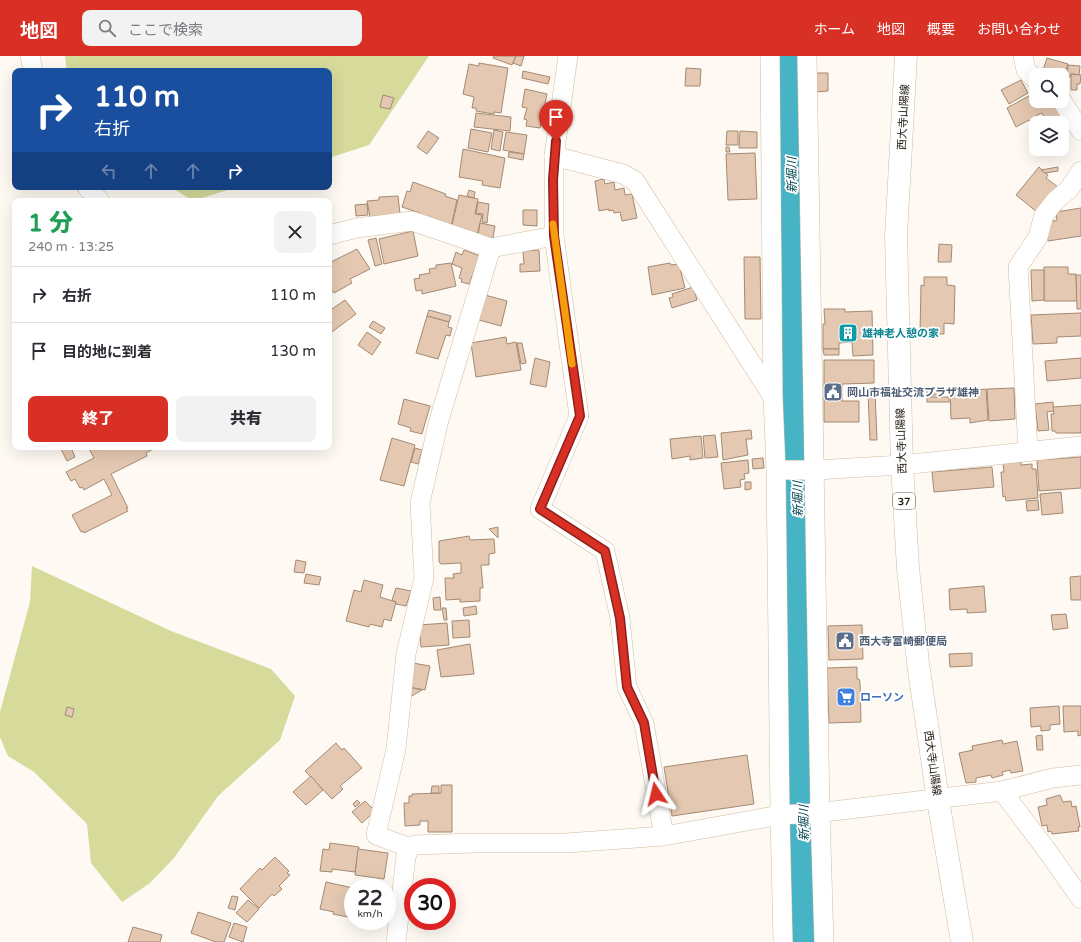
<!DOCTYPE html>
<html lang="ja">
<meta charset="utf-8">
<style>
:root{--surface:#fff;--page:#f2f2f3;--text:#2b2b33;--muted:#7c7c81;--line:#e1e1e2;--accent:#d93025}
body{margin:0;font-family:"Varela Round","Noto Sans JP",sans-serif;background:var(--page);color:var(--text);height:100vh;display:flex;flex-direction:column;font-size:15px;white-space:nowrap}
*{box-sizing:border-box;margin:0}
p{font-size:13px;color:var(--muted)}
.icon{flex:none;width:22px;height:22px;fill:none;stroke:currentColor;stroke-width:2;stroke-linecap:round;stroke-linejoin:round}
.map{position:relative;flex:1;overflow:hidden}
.sheet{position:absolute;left:12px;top:142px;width:320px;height:252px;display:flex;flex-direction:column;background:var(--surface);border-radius:8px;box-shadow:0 4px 16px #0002}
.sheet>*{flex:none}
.guide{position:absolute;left:12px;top:12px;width:320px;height:122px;border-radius:8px;box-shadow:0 4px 16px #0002;background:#1a4fa0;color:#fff;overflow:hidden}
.buttons{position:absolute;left:1029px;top:12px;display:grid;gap:8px}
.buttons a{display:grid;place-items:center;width:40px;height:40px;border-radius:8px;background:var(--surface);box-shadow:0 4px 16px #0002;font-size:20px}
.speed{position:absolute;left:344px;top:822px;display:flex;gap:8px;font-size:20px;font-weight:700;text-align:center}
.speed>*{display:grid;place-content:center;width:52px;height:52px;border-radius:50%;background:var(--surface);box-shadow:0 4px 16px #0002;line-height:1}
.speed small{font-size:10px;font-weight:400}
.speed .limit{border:6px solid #d22;background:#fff;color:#111}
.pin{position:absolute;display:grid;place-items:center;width:34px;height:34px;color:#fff;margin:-41px -17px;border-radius:50% 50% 50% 0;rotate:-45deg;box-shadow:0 0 4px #0007}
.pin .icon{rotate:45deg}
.me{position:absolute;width:44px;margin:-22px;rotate:350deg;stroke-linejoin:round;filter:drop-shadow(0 0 3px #0008)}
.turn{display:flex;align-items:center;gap:14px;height:84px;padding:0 16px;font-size:18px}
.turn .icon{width:52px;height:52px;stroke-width:2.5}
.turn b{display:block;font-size:28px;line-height:34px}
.lanes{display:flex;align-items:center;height:38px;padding:0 16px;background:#0003;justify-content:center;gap:20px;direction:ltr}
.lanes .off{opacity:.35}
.round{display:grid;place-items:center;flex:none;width:42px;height:42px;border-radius:8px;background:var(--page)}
.summary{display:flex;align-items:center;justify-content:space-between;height:68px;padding:0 16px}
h1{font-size:24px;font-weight:800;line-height:30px;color:#1e9e55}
.primary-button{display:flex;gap:8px;margin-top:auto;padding:8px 16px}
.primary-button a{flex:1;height:46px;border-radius:8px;background:var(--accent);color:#fff;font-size:16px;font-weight:800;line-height:46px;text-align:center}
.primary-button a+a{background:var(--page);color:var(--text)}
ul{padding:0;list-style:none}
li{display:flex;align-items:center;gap:12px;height:56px;padding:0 16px;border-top:1px solid var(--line)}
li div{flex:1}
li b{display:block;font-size:15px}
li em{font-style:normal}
header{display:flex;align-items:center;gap:24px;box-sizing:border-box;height:56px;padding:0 20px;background:var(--accent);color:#fff}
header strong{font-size:19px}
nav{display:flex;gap:22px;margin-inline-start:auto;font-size:14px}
.search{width:280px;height:36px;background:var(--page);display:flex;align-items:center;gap:10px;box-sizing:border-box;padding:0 14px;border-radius:8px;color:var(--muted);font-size:15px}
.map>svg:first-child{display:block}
.green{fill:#d6db9b}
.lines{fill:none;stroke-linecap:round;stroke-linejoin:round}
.river{stroke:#47b4c6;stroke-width:34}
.building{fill:#e4c8b1;stroke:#a48a73}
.minor-casing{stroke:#d1bca0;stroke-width:20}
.primary-casing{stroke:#d1bca0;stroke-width:23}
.minor{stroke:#fff;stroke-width:19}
.primary{stroke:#fff;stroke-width:22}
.route-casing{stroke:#8d1f18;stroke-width:10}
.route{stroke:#d93025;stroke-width:7}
.slow{stroke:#f59e0b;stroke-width:7}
.labels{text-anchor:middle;stroke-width:3.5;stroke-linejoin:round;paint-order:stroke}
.shield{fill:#fff;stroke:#656058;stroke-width:1}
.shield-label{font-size:10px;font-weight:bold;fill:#231c11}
.street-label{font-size:11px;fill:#231c11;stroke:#fff}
.culture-label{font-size:11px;font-weight:bold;fill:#0d838f;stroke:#fff;text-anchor:start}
.service-label{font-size:11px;font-weight:bold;fill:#4e5e75;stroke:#fff;text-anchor:start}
.shop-label{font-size:11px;font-weight:bold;fill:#366cbe;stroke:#fff;text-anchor:start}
.water-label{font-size:12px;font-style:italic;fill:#014750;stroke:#fff}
</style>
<header>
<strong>地図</strong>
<div class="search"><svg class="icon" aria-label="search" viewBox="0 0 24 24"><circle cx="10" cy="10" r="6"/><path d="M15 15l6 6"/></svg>ここで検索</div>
<nav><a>ホーム</a><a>地図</a><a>概要</a><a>お問い合わせ</a></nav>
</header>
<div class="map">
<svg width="1081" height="886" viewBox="0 0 1081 886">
<rect width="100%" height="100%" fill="#fef9f3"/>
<g class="green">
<polygon points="65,0 429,0 369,89 329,102 329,15 67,15"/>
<polygon points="171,131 237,131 193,145"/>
<polygon points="32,510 171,575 271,613 295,640 280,684 218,740 174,802 150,827 122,846 91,807 87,768 34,716 8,700 0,681 0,656 30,546"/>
</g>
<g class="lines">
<polyline class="river" points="789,0 806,886"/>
</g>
<g class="building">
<polygon points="494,0 516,0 512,9 493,2"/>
<polygon points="516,0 524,0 521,10 513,7"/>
<polygon points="1047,2 1068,8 1064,20 1043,14"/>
<polygon points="479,7 508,12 501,57 494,56 494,58 476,55 476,52 472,52 474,41 463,38 469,8 479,10"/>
<polygon points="1068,9 1080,10 1079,19 1071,18 1070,21 1067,21"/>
<polygon points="686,12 701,13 700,30 685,30"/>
<polygon points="523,15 550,21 548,28 522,22"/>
<polygon points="814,17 828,17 828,35 815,36"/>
<polygon points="1071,18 1081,19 1080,28 1077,28 1077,34 1071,34"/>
<polygon points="1021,24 1028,37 1009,48 1001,34"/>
<polygon points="525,33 547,38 540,72 526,70 527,64 524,63 527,52 522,51"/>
<polygon points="1036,36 1036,45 1049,45 1053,52 1057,50 1065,65 1062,67 1048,67 1042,57 1037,59 1039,63 1031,67 1029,64 1016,71 1007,52"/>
<polygon points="383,39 394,42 390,53 380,51"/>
<polygon points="476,57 511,61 510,75 474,71"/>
<polygon points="471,73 492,77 488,96 468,92"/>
<polygon points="494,74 503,76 500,95 491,93"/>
<polygon points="428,75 439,82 427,98 417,91"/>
<polygon points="727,75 738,75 738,89 726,89"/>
<polygon points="740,75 757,76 757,92 739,92"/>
<polygon points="506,76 527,79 524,98 503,94"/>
<polygon points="726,91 729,91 730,96 726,96"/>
<polygon points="463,93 505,102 500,132 482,129 483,125 459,121"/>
<polygon points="509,96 524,98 523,104 508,101"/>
<polygon points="755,97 757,143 728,144 726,98"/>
<polygon points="1039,111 1048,119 1046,122 1058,131 1037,156 1016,139"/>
<polygon points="1058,111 1058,115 1045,117 1041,114"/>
<polygon points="604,123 605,128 614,126 615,134 624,132 625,139 632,138 637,162 622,165 620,156 614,157 613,154 609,155 609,153 599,155 595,125"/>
<polygon points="413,126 446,138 445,140 457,144 451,171 418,162 420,157 402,151 407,135 410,136"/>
<polygon points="469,134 475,136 474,142 467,140"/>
<polygon points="459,139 478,143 475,158 482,159 477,179 452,169"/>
<polygon points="398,140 400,158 370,161 367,145 379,144 379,141"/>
<polygon points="478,146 489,148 487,167 482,166 483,158 476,157"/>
<polygon points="367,148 368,159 356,160 355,149"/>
<polygon points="1081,152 1081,180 1048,185 1046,172 1051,171 1050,166 1057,164 1056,156"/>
<polygon points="523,154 537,154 537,170 523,169"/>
<polygon points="480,167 495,170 493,182 478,179"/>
<polygon points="413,175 418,200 384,208 379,183"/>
<polygon points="376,182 382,208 375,210 368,184"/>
<polygon points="939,188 952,189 951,206 938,206"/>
<polygon points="357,193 370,213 350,223 352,227 334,237 332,234 329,236 329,207"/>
<polygon points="464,194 480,200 469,228 461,226 462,223 459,222 462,212 452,208 456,196 462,199"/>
<polygon points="539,194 540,215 520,216 520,208 524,208 523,195"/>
<polygon points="744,201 760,201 761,263 745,263"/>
<polygon points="451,207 456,230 422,238 422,234 416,235 414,223 420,222 419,219 430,217 429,213 436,212 436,209"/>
<polygon points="670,207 671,209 679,208 685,232 652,239 648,211"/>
<polygon points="1044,211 1068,211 1068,218 1076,218 1077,245 1044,245"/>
<polygon points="1031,214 1044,214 1044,244 1032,245"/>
<polygon points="1076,219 1081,219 1081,253 1077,253"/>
<polygon points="924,221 947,221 947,229 955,230 954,268 944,267 944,278 920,278 921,229 924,230"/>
<polygon points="693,231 697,244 672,252 669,242 673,241 672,238"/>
<polygon points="485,239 507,245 501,270 479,264"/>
<polygon points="345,244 356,258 329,278 329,255"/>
<polygon points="824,253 845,253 845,256 872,255 873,299 853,300 852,286 839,287 839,293 823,293 823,268 825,268"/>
<polygon points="429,254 451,260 449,266 427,260"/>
<polygon points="1081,257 1081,280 1057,281 1057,287 1033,288 1031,259"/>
<polygon points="427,260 449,266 448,271 452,272 450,280 446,279 438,303 416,297"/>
<polygon points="373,265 385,272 381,278 369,271"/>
<polygon points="367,276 381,286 372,299 358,289"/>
<polygon points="506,281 507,288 516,286 521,314 476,321 471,287"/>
<polygon points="517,287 522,287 526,307 521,308"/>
<polygon points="823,293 839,293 839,299 824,299"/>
<polygon points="535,302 550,306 546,331 530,328"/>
<polygon points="1081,302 1081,322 1047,325 1045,305"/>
<polygon points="824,304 874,304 874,327 842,328 842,345 859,345 859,366 824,366"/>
<polygon points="1014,332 1015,363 989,365 987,333"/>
<polygon points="986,333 988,364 970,367 970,362 951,363 950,336"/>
<rect x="927" y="334" width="11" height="5"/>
<polygon points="875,336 877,384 870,384 868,337"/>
<rect x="927" y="341" width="22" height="5"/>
<polygon points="404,343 430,350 422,378 410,375 411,372 398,368"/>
<polygon points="1053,346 1054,355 1047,356 1049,374 1038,375 1035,348"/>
<polygon points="1081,349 1081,377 1056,377 1055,375 1052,375 1051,358 1054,358 1053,351"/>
<polygon points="751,374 752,383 746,383 748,399 723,404 721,377"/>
<polygon points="715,379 718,401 705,402 703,380"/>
<polygon points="701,380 703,402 690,404 690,400 672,403 670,383"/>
<polygon points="392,382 415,389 404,430 380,424"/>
<polygon points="60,391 77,391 72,394 75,401 67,405"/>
<polygon points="88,391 101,391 103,394 109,391 157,391 146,397 147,400 111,418 128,452 126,452 128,455 84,477 83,475 81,476 72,459 112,439 104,423 84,434 82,431 80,432 75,423 71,425 66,416 94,402"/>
<polygon points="415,392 422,394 418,408 411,406"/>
<polygon points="1081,401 1081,432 1039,435 1037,404"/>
<polygon points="763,402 764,412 753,413 752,403"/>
<polygon points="748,404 749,417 744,418 745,423 740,424 741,431 724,433 721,407"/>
<polygon points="1021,406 1021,409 1032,408 1032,413 1036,413 1038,442 1006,445 1005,440 1003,441 1001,416 1004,416 1003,407"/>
<polygon points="992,411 994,431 934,436 932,416"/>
<polygon points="745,426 751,426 751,433 745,434"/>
<polygon points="1061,436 1063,457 1042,459 1040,438"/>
<polygon points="1038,444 1039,454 1027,455 1026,445"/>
<polygon points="498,471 498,482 489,473"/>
<polygon points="469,480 470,484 494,483 495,497 489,498 489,509 481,509 483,532 480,532 480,545 460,546 460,543 446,544 445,522 454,522 453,518 461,517 461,507 441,508 439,506 439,485"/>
<polygon points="296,504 306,506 304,517 294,516"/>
<polygon points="306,518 321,521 319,529 304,527"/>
<polygon points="1081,520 1081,544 1071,544 1070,521"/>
<polygon points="364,524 383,529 380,541 396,546 391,565 384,563 382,571 370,568 369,571 346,565 354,534 361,536"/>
<polygon points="984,530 986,556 967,557 967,553 950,554 949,533"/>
<polygon points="396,532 411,535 406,550 396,548 396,546 392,544"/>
<polygon points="440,541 441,554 434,554 433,542"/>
<polygon points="476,550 477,558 464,560 463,552"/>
<polygon points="442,552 446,552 447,564 444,564"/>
<polygon points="1066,558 1068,572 1053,574 1051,559"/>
<polygon points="469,564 470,581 453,582 452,565"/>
<polygon points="447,567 449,589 421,591 419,569"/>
<polygon points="862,569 863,603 829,604 828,570"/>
<polygon points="470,588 474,618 441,621 437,594"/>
<polygon points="972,597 972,610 950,611 949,598"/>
<polygon points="413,607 430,610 425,634 408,631"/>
<polygon points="857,611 857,623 859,623 860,626 861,666 829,667 827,612"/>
<polygon points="413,632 422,634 410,641 407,636"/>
<polygon points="1059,650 1060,668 1050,669 1050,674 1041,675 1041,670 1031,671 1030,652"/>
<polygon points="1063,650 1081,650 1081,679 1078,680 1078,675 1064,676"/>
<polygon points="67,651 74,653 72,661 65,659"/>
<polygon points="1042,679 1043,694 1037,694 1036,680"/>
<polygon points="1002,684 1003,688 1017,685 1023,715 1011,717 1010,714 1002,716 1003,719 992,722 991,719 976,722 976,726 966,727 959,697 973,694 972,690"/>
<polygon points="336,687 342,694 344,692 362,712 340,730 343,733 332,743 305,715"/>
<polygon points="747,699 754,748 672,760 664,711"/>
<polygon points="311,720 323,734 306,749 293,736"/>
<polygon points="441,729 452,729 452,776 428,776 428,765 420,765 420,769 405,770 404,747 409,747 409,740 412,740 412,738 441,737"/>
<polygon points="432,730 439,730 439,737 431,737"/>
<polygon points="1060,739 1063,746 1071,745 1072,751 1076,750 1080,771 1078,771 1079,775 1052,778 1051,775 1048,776 1047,769 1042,770 1038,751 1047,749 1046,743"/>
<polygon points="357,744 360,747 355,751 353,748"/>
<polygon points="365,745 375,755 362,767 352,756"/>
<polygon points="330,787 359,791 355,816 332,813 332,816 320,815 323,793 329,794"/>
<polygon points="358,793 388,797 384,823 355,819"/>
<polygon points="275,801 289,815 287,817 290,819 279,830 282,833 274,840 272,838 259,852 240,833 260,812 262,814"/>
<polygon points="326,826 353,832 353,862 333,858 334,856 320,853"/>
<polygon points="232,840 238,841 235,854 228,852"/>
<polygon points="248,844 259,853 247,866 236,857"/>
<polygon points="198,856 231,867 224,886 216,886 191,877"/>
<polygon points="234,867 247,871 243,886 229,881"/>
<polygon points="133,871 162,879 160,886 128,886"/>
</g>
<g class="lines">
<g class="minor-casing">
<g id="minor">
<polyline points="30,0 33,15"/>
<polyline points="568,0 554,100 554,180 579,360 540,453 605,495 620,562 627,631 644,667 664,780"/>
<polyline points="770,0 773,341 776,414 780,759 783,886"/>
<polyline points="807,0 820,756 824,886"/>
<polyline points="1023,0 1026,14 1036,24"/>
<polyline points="1062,45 1081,75"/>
<polyline points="554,100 623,118 635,125 773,341"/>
<polyline points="87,131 100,145"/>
<polyline points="329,179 357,172 412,165 491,192 554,180"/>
<polyline points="1028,394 1018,211 1038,181 1044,159 1055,145 1069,133 1081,115"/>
<polyline points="776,414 815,414 902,409 1081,390"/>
<polyline points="1002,735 1051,800 1081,843"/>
<polyline points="410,792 376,779 396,693 406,598 424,522 420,447 439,364 491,192"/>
<polyline points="396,886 406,800 410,792 415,789 475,787 566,787 664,780 780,759 816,757 1002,735 1053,722 1081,719"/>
</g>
</g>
<g class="primary-casing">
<polyline id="primary" points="906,0 896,180 902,409 908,512 918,607 938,744 962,886"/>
</g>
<use href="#minor" class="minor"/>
<use href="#primary" class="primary"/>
</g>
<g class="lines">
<g class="route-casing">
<polyline id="route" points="556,85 553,124 554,180 580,360 540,453 605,495 620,562 627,631 644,667 656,738"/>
</g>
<use href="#route" class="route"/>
<polyline class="slow" points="553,168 572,308"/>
</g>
<defs>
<g id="building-square" transform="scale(1)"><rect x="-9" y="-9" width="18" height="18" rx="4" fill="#0f9aa8" stroke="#fff"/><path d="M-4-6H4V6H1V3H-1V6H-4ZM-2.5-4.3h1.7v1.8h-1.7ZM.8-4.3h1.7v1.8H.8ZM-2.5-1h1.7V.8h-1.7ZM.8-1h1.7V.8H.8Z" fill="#fff"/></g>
<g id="civic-square" transform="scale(1)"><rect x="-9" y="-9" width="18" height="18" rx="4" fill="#5c6f8a" stroke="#fff"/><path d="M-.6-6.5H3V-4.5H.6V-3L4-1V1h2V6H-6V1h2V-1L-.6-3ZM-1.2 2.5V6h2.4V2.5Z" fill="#fff"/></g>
<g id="supermarket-square" transform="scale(1)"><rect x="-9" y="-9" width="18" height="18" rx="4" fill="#3f7fe0" stroke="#fff"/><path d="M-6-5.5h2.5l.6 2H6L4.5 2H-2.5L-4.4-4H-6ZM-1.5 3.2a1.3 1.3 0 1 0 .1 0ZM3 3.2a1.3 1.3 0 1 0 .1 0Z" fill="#fff"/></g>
</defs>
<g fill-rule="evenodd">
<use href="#building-square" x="848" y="277"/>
<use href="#civic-square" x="833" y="336"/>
<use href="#civic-square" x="845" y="585"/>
<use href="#supermarket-square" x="846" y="641"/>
</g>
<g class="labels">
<rect class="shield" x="893" y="437" width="22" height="16" rx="3"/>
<g class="shield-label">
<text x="904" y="449">37</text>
</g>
<g class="street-label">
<text transform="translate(903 61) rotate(-87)" y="4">西大寺山陽線</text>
<text transform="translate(901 385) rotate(-92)" y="4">西大寺山陽線</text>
<text transform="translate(933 707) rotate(82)" y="4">西大寺山陽線</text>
</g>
<g class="culture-label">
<text x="862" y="281">雄神老人憩の家</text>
</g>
<g class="service-label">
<text x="847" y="340">岡山市福祉交流プラザ雄神</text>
<text x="859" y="589">西大寺富崎郵便局</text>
</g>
<g class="shop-label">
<text x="860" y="645">ローソン</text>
</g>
<g class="water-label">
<text transform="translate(792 119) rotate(-91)" y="4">新堀川</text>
<text transform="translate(798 443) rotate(-91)" y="4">新堀川</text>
<text transform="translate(804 767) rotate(-91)" y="4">新堀川</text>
</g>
</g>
</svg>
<div class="buttons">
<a><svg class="icon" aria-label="search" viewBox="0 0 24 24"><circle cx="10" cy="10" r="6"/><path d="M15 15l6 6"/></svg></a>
<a><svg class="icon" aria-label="layers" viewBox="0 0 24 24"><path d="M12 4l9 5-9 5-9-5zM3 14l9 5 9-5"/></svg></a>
</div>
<div class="speed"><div>22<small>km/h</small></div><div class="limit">30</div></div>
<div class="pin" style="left:556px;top:85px;background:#d93025"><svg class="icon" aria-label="arrive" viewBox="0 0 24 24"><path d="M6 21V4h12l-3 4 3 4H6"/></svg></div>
<svg class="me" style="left:656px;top:738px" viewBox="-20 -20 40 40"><path d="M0-17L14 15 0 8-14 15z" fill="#d93025" stroke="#fff" stroke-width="4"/></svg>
<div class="guide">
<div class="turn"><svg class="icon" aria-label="right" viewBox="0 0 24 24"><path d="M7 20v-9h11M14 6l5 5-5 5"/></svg><div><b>110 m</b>右折</div></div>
<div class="lanes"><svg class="icon off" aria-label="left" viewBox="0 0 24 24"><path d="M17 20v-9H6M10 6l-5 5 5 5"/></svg><svg class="icon off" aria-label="ahead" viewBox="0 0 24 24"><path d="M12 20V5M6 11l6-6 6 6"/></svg><svg class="icon off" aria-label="ahead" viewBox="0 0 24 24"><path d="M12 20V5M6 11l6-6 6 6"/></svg><svg class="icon" aria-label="right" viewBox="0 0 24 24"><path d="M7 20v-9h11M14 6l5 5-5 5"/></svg></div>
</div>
<section class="sheet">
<div class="summary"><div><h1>1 分</h1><p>240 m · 13:25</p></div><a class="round"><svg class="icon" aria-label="close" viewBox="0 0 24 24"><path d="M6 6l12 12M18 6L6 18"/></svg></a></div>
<ul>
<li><svg class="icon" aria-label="right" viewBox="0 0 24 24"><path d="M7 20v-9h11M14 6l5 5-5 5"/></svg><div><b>右折</b></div><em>110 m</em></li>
<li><svg class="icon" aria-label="arrive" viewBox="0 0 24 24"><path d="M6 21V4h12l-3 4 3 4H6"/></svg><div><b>目的地に到着</b></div><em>130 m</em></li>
</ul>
<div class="primary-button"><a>終了</a><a>共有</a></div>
</section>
</div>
